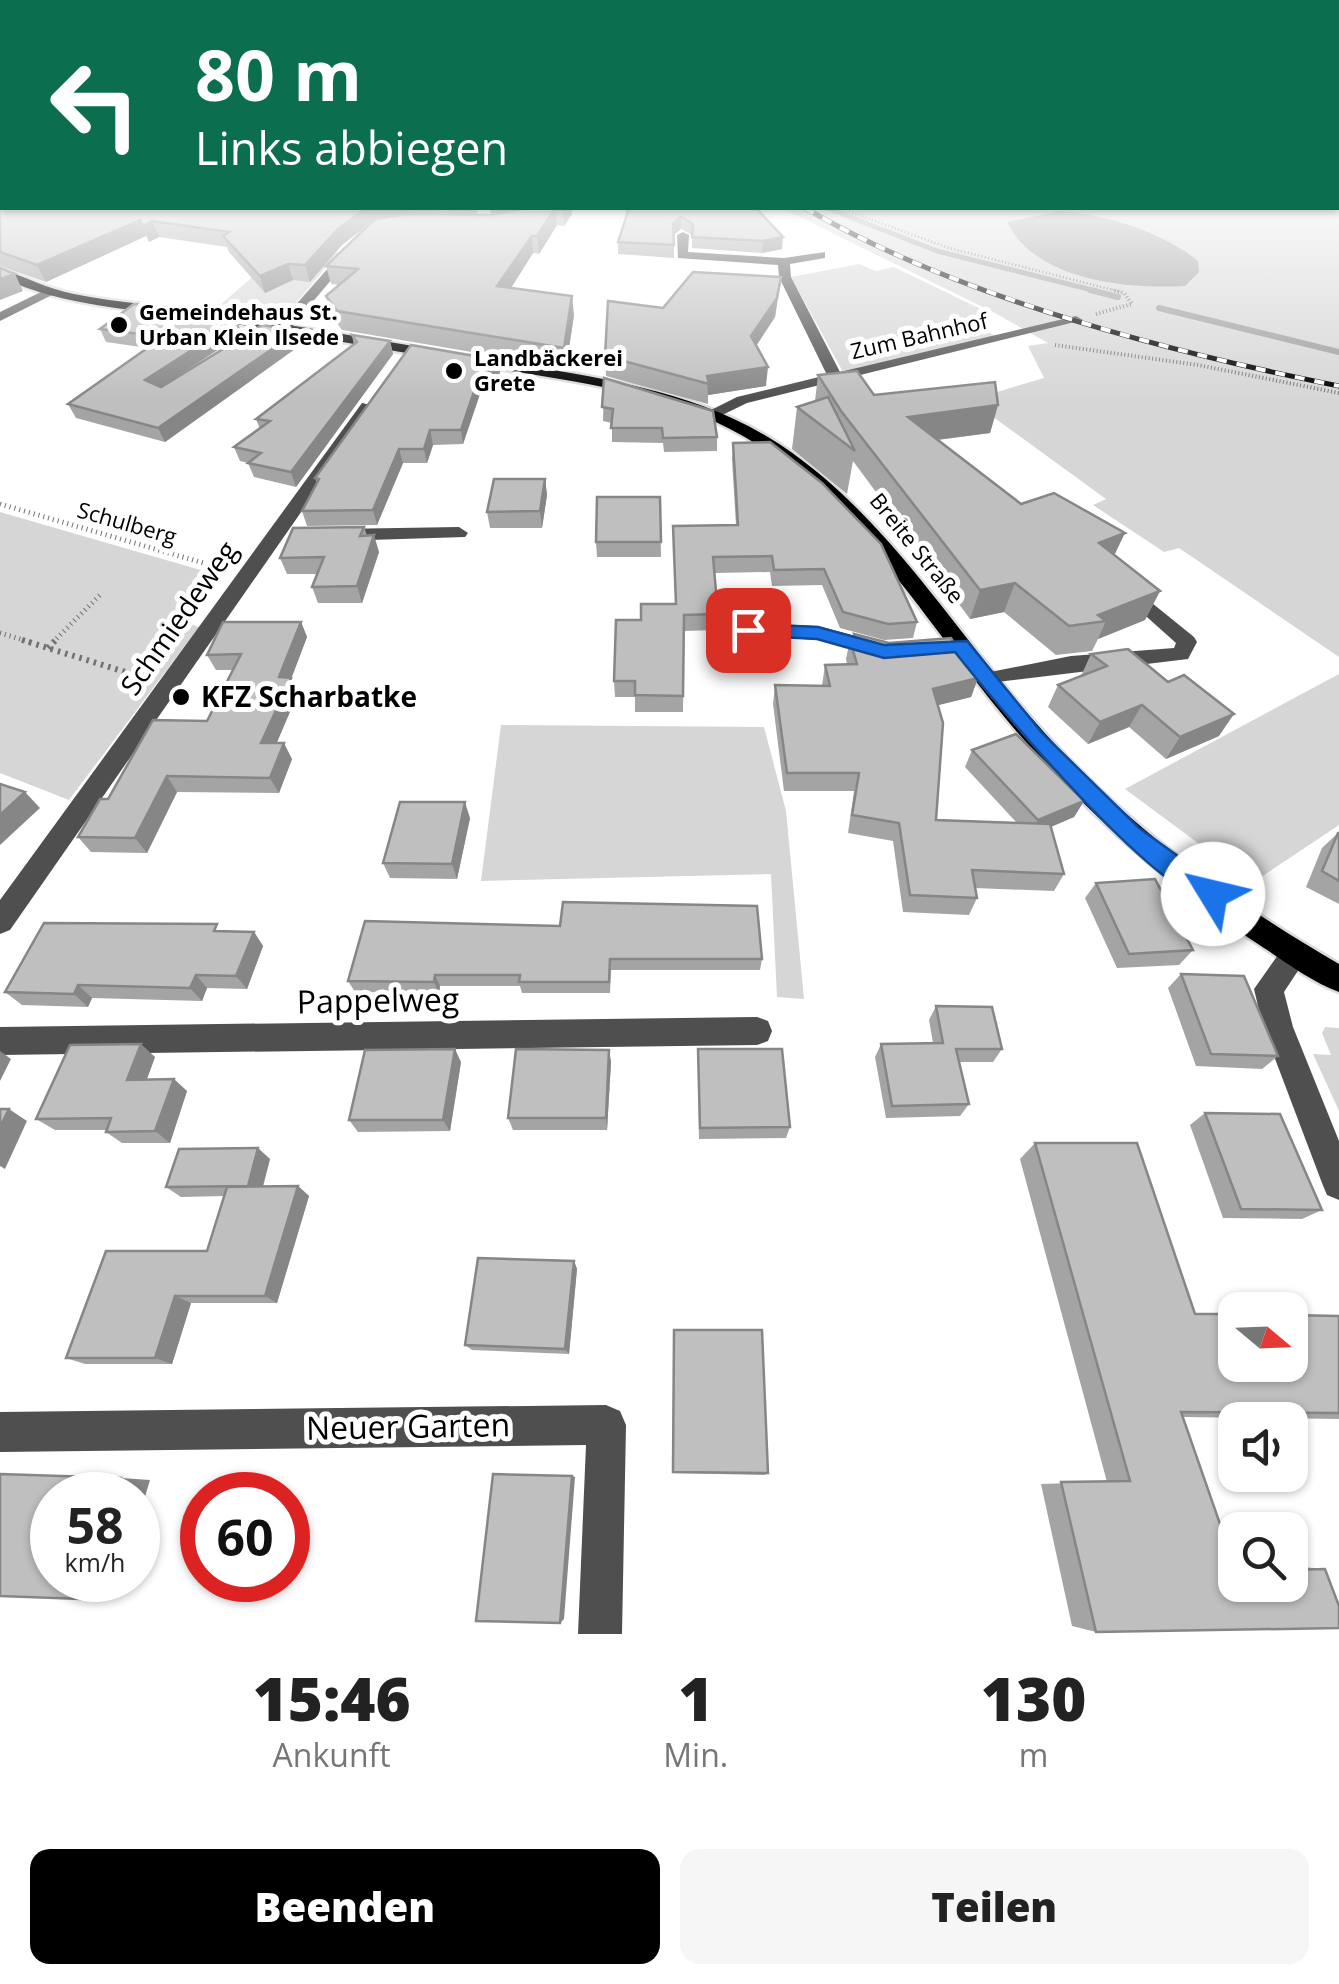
<!DOCTYPE html>
<html lang="de">
<meta charset="utf-8">
<style>
:root{--surface:#fff;--page:#f6f6f6;--text:#222;--muted:#767676;--accent:#000}
body{margin:0;font-family:"Open Sans",sans-serif;background:var(--page);color:var(--text);height:100vh;display:flex;flex-direction:column;font-size:38px;white-space:nowrap}
*{box-sizing:border-box;margin:0}
p{font-size:32px;color:var(--muted)}
.icon{flex:none;width:55px;height:55px;fill:none;stroke:currentColor;stroke-width:2;stroke-linecap:round;stroke-linejoin:round}
.map{position:relative;height:1634px;overflow:hidden}
.side{display:flex;flex-direction:column;background:var(--surface);flex:1}
.side>*{flex:none}
.guide{position:absolute;left:0px;top:0px;width:1340px;height:210px;box-shadow:0 2px 8px #0004;background:#0b6e4f;color:#fff;overflow:hidden}
.needle{width:65px;rotate:109deg}
.controls{position:absolute;left:1218px;top:1292px;display:grid;gap:20px}
.controls a{display:grid;place-items:center;width:90px;height:90px;border-radius:20px;background:var(--surface);box-shadow:0 2px 8px #0004;font-size:50px}
.speed{position:absolute;left:30px;top:1472px;display:flex;gap:20px;font-size:50px;font-weight:700;text-align:center}
.speed>*{display:grid;place-content:center;width:130px;height:130px;border-radius:50%;background:var(--surface);box-shadow:0 2px 8px #0004;line-height:1}
.speed small{font-size:25px;font-weight:400}
.speed .limit{border:15px solid #d22;background:#fff;color:#111}
.pin{position:absolute;display:grid;place-items:center;width:85px;height:85px;color:#fff;margin:-42px;border-radius:20px;box-shadow:0 5px 15px #0006}
.me{position:absolute;width:110px;margin:-55px;rotate:306deg;stroke-linejoin:round;filter:drop-shadow(0 0 8px #0008)}
.turn{display:flex;align-items:center;gap:35px;height:210px;padding:0 30px;font-size:45px}
.turn .icon{width:130px;height:130px;stroke-width:2.5}
.turn b{display:block;font-size:70px;line-height:85px}
.eta{display:flex;justify-content:space-evenly;align-items:center;height:170px;text-align:center}
.eta b{font-size:60px;font-weight:800;line-height:70px}
.primary-button{display:flex;gap:20px;margin-top:auto;padding:20px 30px}
.primary-button a{flex:1;height:115px;border-radius:20px;background:var(--accent);color:#fff;font-size:40px;font-weight:800;line-height:115px;text-align:center}
.primary-button a+a{background:var(--page);color:var(--text)}
.map>svg:first-child{display:block}
.green{fill:#d6d6d6}
.water{fill:#9d9d9d}
.lines{fill:none;stroke-linecap:round;stroke-linejoin:round}
.stream-far1{stroke:#9d9d9d;stroke-width:5}
.stream{stroke:#9d9d9d;stroke-width:6}
.major-casing{stroke:#dbdbdb;stroke-width:5}
.path-far3{stroke:#717171;stroke-width:2.5;stroke-dasharray:1 2.5;stroke-linecap:butt}
.path-far2{stroke:#717171;stroke-width:4;stroke-dasharray:1 2.5;stroke-linecap:butt}
.path-far1{stroke:#717171;stroke-width:5;stroke-dasharray:1 4;stroke-linecap:butt}
.path{stroke:#717171;stroke-width:6;stroke-dasharray:2.5 5;stroke-linecap:butt}
.minor{fill:#4f4f4f;fill-rule:evenodd}
.major{fill:#000;fill-rule:evenodd}
.rail-casing{stroke:#000;stroke-width:5}
.rail{stroke:#fff;stroke-width:4;stroke-dasharray:10;stroke-linecap:butt}
.wall{fill:#a4a4a4}
.shaded-wall{fill:#868686}
.building{fill:#bfbfbf;stroke:#868686;stroke-width:2.5}
.route{fill:#1a73e8;stroke:#114b97;stroke-width:2.5}
.poi-dot{fill:#000;stroke:#fff;stroke-width:4}
.labels{text-anchor:middle;stroke-width:10;stroke-linejoin:round;paint-order:stroke}
.far-poi-label{font-size:22px;font-weight:bold;fill:#000;stroke:#fff;text-anchor:start}
.far-street-label{font-size:22px;fill:#000;stroke:#fff}
.street-label{font-size:28px;fill:#000;stroke:#fff}
.poi-label{font-size:28px;font-weight:bold;fill:#000;stroke:#fff;text-anchor:start}
.near-street-label{font-size:32px;fill:#000;stroke:#fff}
</style>
<div class="map">
<svg width="1339" height="1634" viewBox="0 0 1339 1634">
<rect width="100%" height="100%" fill="#fff"/>
<g class="green">
<polygon points="1339,172 1339,657 1179,548 1164,552 1093,505 1106,499 970,400 1044,378 1028,346 1048,343 995,313 781,208 1338,208"/>
<polygon points="281,252 339,252 292,308 276,315 218,307"/>
<polygon points="859,264 876,271 894,267 989,313 968,320 997,337 843,372 791,277"/>
<polygon points="0,512 211,573 174,619 199,627 69,800 0,773"/>
<polygon points="1339,674 1339,825 1252,883 1125,789"/>
<polygon points="501,725 764,727 786,811 804,999 777,997 771,874 481,881"/>
<polygon points="1325,1027 1339,1028 1339,1111 1313,1054 1331,1055 1322,1033"/>
</g>
<path class="water" d="M1060,211c46,4 101,20 138,50l1,11 -14,14c-58,3 -149,-5 -178,-64z"/>
<g class="lines">
<polyline class="stream-far1" points="827,208 937,251 1100,292"/>
<g class="stream">
<polyline points="1090,290 1118,297"/>
<polyline points="1159,308 1339,352"/>
</g>
<g class="major-casing">
<path id="major" d="M0,268c25,9 48,21 74,26 47,10 95,11 141,19 99,16 198,33 297,50 87,15 178,27 256,74 115,70 186,195 274,293 84,95 188,171 297,234v28c-27,-10 -52,-29 -75,-44 -109,-71 -207,-161 -286,-264 -66,-85 -127,-179 -220,-239 -85,-55 -192,-64 -289,-81 -87,-15 -173,-31 -260,-44 -71,-11 -143,-12 -209,-43z"/>
</g>
<polyline class="path-far3" points="839,208 949,248 1121,292"/>
<g class="path-far2">
<polyline points="1096,314 1132,304 1124,293 1112,290"/>
<polyline points="1055,345 1198,365 1339,393"/>
</g>
<g class="path-far1">
<polyline points="0,504 224,569"/>
<polyline points="0,633 30,642"/>
<polyline points="53,642 102,593"/>
</g>
<g class="path">
<polyline points="22,640 145,678"/>
<polyline points="48,648 56,640"/>
</g>
<g class="minor">
<polygon points="683,232 689,235 688,252 784,258 825,252 825,258 790,264 791,277 840,372 1076,316 1083,320 747,403 716,418 708,413 711,410 737,397 827,375 779,277 778,265 678,258 677,235"/>
<polygon points="344,250 354,253 288,331 278,331 278,325"/>
<polygon points="43,291 54,294 0,321 0,312"/>
<polygon points="362,403 375,406 10,930 0,934 0,900"/>
<polygon points="459,527 468,533 465,537 337,541 328,535 337,529"/>
<polygon points="1126,582 1194,637 1197,642 1188,659 980,684 977,679 980,674 1071,656 1174,648 1176,643 1119,592 1116,588"/>
<polygon points="748,623 818,626 888,645 892,650 881,657 818,640 741,635 741,625"/>
<polygon points="1295,942 1305,945 1309,954 1284,992 1293,1027 1339,1141 1339,1200 1327,1195 1322,1183 1263,1027 1254,989 1285,945"/>
<polygon points="757,1017 768,1021 772,1031 768,1041 757,1045 0,1055 0,1027"/>
<polygon points="606,1405 620,1411 626,1425 622,1634 578,1634 586,1445 0,1452 0,1412"/>
</g>
<use href="#major" class="major"/>
<g class="rail-casing">
<path id="rail" d="M805,208c150,88 364,144 534,178"/>
</g>
<use href="#rail" class="rail"/>
</g>
<g class="wall">
<polygon points="0,172 2,208 478,208 477,215 491,215 490,208 571,208 572,214 564,226 557,225 539,254 533,253 511,288 574,315 566,368 342,330 331,315 326,296 339,285 331,284 326,266 370,224 342,245 310,282 293,280 265,293 229,252 227,247 159,237 149,242 146,236 46,282 0,266"/>
<polygon points="629,208 756,208 782,249 762,253 692,248 692,235 681,229 674,235 674,258 618,254 618,242"/>
<polygon points="781,277 775,317 756,346 766,386 708,395 708,404 606,376 605,356 663,308"/>
<polygon points="100,329 242,334 161,387 298,331 302,344 165,442 76,418 68,404 148,348 106,342"/>
<polygon points="352,335 390,341 393,354 296,487 254,477 248,463 240,461 234,447 260,429 256,419 354,345"/>
<polygon points="498,360 500,373 480,394 463,444 433,445 427,463 403,463 377,525 307,526 302,511 317,483 315,478"/>
<polygon points="818,375 874,395 998,405 990,433 938,440 1021,504 1114,555 1160,591 1145,620 1098,639 1092,651 1056,655 1004,612 970,619 853,461 847,494 792,449 797,407 815,401"/>
<polygon points="604,378 717,437 717,451 664,452 663,443 612,442 612,423 603,421"/>
<polygon points="733,443 917,622 913,638 884,640 840,628 822,585 772,586 770,572 715,573 718,614 717,630 684,631 683,712 635,712 635,697 615,697 614,681 641,620 675,604 736,525 732,459"/>
<polygon points="545,479 547,495 542,528 490,528 487,512"/>
<polygon points="660,497 661,557 597,557 596,542"/>
<polygon points="364,527 367,536 379,552 362,603 318,603 312,587 317,574 287,574 280,558"/>
<polygon points="301,622 307,637 291,679 298,693 276,743 292,759 279,793 177,792 147,853 91,852 78,837 108,799 207,721 233,670 216,670 207,655"/>
<polygon points="854,634 978,678 971,697 938,705 936,820 1017,823 965,767 972,750 1084,801 1074,817 1051,827 1064,874 1054,891 975,888 977,898 969,915 903,912 893,841 848,833 854,791 784,791 773,704 775,685 822,686 825,665 847,664 846,659 850,640 853,640"/>
<polygon points="1091,654 1219,736 1166,759 1129,727 1088,744 1048,707 1058,685 1081,676"/>
<polygon points="470,818 457,879 390,878 383,863"/>
<polygon points="1338,833 1339,833 1339,904 1306,887 1322,848"/>
<polygon points="1096,883 1193,950 1179,965 1117,968 1085,898"/>
<polygon points="365,921 762,959 760,970 611,970 610,993 522,993 520,986 440,986 439,993 355,992 348,981"/>
<polygon points="222,931 254,932 263,946 247,989 207,988 202,1001 92,998 88,1007 22,1005 5,992"/>
<polygon points="1181,974 1278,1056 1262,1069 1196,1066 1168,988"/>
<polygon points="936,1006 1002,1049 993,1062 959,1062 969,1104 960,1116 886,1118 875,1057 881,1044 933,1043 929,1020"/>
<polygon points="698,1049 790,1127 786,1138 699,1139"/>
<polygon points="609,1050 611,1062 607,1130 513,1130 508,1118"/>
<polygon points="155,1057 147,1079 187,1091 170,1143 122,1143 106,1132 107,1130 55,1130 36,1119"/>
<polygon points="461,1062 450,1131 358,1132 349,1120"/>
<polygon points="1205,1113 1322,1210 1302,1219 1223,1218 1190,1125"/>
<polygon points="1035,1143 1137,1143 1195,1314 1235,1314 1235,1365 1290,1365 1290,1315 1339,1316 1339,1419 1183,1417 1235,1567 1235,1585 1290,1585 1290,1566 1325,1569 1339,1606 1339,1628 1096,1632 1072,1626 1041,1484 1107,1482 1020,1159"/>
<polygon points="270,1159 263,1187 298,1186 309,1196 277,1303 191,1303 172,1364 85,1364 66,1358 207,1251 224,1196 181,1197 166,1187"/>
<polygon points="574,1261 577,1269 569,1354 472,1350 465,1345"/>
<polygon points="674,1330 768,1473 765,1475 673,1473"/>
</g>
<g class="shaded-wall">
<polygon points="372,208 408,208 410,216 368,224 342,245 310,282 305,265 338,229 365,209"/>
<polygon points="490,208 541,208 491,219"/>
<polygon points="555,208 557,225 539,254 537,236"/>
<polygon points="563,208 571,208 572,214 564,226"/>
<polygon points="681,217 681,229 673,235 673,223"/>
<polygon points="140,220 146,236 46,282 37,265"/>
<polygon points="152,221 159,237 149,242 143,226"/>
<polygon points="532,236 533,253 500,305 497,286"/>
<polygon points="783,237 782,249 762,253 763,241"/>
<polygon points="288,264 293,280 265,293 260,276"/>
<polygon points="15,274 23,291 0,300 0,279"/>
<polygon points="781,277 775,317 750,355 751,336"/>
<polygon points="572,296 574,315 566,368 564,348"/>
<polygon points="237,321 242,334 151,393 145,380"/>
<polygon points="298,331 302,344 165,442 158,428"/>
<polygon points="390,341 393,354 296,487 291,472"/>
<polygon points="498,360 500,373 480,394 463,444 461,430 478,380"/>
<polygon points="768,367 766,386 708,395 707,376"/>
<polygon points="998,405 990,433 902,444 908,417"/>
<polygon points="430,430 433,445 427,463 424,449"/>
<polygon points="399,449 403,463 377,525 373,510"/>
<polygon points="545,479 547,495 542,528 540,511"/>
<polygon points="1125,533 1111,562 1099,543"/>
<polygon points="374,535 379,552 362,603 357,586"/>
<polygon points="1015,583 1004,612 970,619 980,590"/>
<polygon points="1160,591 1145,620 1098,639 1106,621 1098,615"/>
<polygon points="301,622 307,637 291,679 298,693 270,759 261,743 279,677"/>
<polygon points="978,678 971,697 927,708 933,689"/>
<polygon points="1142,705 1129,727 1088,744 1100,722"/>
<polygon points="1234,714 1219,736 1166,759 1180,737"/>
<polygon points="284,743 292,759 279,793 270,778"/>
<polygon points="167,776 177,792 147,853 135,838"/>
<polygon points="25,792 40,808 0,845 0,815"/>
<polygon points="1084,801 1074,817 1029,836 1038,820"/>
<polygon points="465,802 470,818 457,879 452,864"/>
<polygon points="254,932 263,946 247,989 236,976"/>
<polygon points="196,975 207,988 202,1001 190,988"/>
<polygon points="435,975 440,986 439,993 434,982"/>
<polygon points="78,985 92,998 88,1007 74,994"/>
<polygon points="141,1044 155,1057 142,1092 127,1080"/>
<polygon points="455,1049 461,1062 450,1131 443,1120"/>
<polygon points="609,1050 611,1062 607,1130 606,1118"/>
<polygon points="0,1051 11,1059 0,1081"/>
<polygon points="174,1079 187,1091 170,1143 155,1131"/>
<polygon points="9,1109 27,1121 5,1169 0,1166 0,1127"/>
<polygon points="258,1148 270,1159 260,1196 248,1186"/>
<polygon points="298,1186 309,1196 277,1303 265,1296"/>
<polygon points="574,1261 577,1269 569,1354 565,1349"/>
<polygon points="175,1296 191,1303 172,1364 155,1358"/>
<polygon points="572,1476 575,1477 564,1619 560,1623"/>
<polygon points="121,1478 150,1480 138,1520 138,1495 116,1495"/>
<polygon points="87,1580 118,1580 114,1595 81,1599"/>
</g>
<g class="building">
<polygon points="0,172 2,172 2,208 372,208 365,209 338,229 305,265 288,264 260,276 223,236 229,232 152,221 143,226 140,220 37,265 0,252"/>
<polygon points="526,208 563,208 555,208 537,236 532,236 497,286 572,296 564,348 337,311 326,296 358,269 326,266 375,219 407,214 492,215"/>
<polygon points="629,208 756,208 783,237 763,241 692,237 693,224 681,217 673,223 674,245 618,242"/>
<polygon points="0,268 15,274 0,279"/>
<polygon points="693,272 781,277 777,298 751,336 768,367 707,376 709,384 605,356 608,301 663,308"/>
<polygon points="134,304 237,321 145,380 161,387 262,325 298,331 158,428 68,404 163,337 100,329"/>
<polygon points="352,335 390,341 291,472 248,463 261,453 234,447 270,421 256,419 357,342"/>
<polygon points="411,345 498,360 478,380 461,430 430,430 424,449 399,449 373,510 302,511 319,479 315,478"/>
<polygon points="857,371 874,395 995,382 998,405 908,417 1021,504 1054,493 1125,533 1099,543 1160,591 1098,615 1106,621 1069,626 1015,583 980,590 841,411 818,375"/>
<polygon points="604,378 713,411 717,437 663,438 662,428 611,428 613,409 602,407"/>
<polygon points="828,397 855,451 797,407"/>
<polygon points="770,442 822,483 881,544 917,622 888,624 843,612 824,569 774,570 772,556 713,557 718,614 684,615 683,696 635,695 635,681 614,681 616,620 641,620 641,604 676,604 673,526 738,525 733,443"/>
<polygon points="494,479 545,479 540,511 487,512"/>
<polygon points="597,497 660,497 661,542 596,542"/>
<polygon points="364,527 360,536 374,535 357,586 312,587 324,557 280,558 293,528"/>
<polygon points="223,622 301,622 279,677 291,678 261,743 284,743 270,778 167,776 135,838 78,837 100,799 108,799 153,720 207,721 241,654 207,655"/>
<polygon points="854,634 889,643 951,638 978,678 933,689 943,723 936,820 1050,824 1064,874 972,870 977,898 910,895 899,823 852,815 859,773 787,773 775,685 830,686 825,665 857,664 850,640 856,640"/>
<polygon points="1128,649 1168,682 1184,675 1234,714 1180,737 1142,705 1100,722 1058,685 1107,666 1091,654"/>
<polygon points="1016,734 1084,801 1038,820 972,750"/>
<polygon points="0,784 25,792 0,815"/>
<polygon points="400,802 465,802 452,864 383,863"/>
<polygon points="1338,833 1339,833 1339,881 1322,871"/>
<polygon points="1155,879 1193,950 1129,954 1096,883"/>
<polygon points="563,902 757,906 762,959 610,959 609,982 519,982 520,975 435,975 434,982 348,981 365,921 560,926"/>
<polygon points="44,923 217,924 214,931 254,932 236,976 196,975 190,988 78,985 74,994 5,992"/>
<polygon points="1181,974 1244,976 1278,1056 1211,1054"/>
<polygon points="936,1006 992,1007 1002,1049 956,1049 969,1104 892,1106 881,1044 943,1043"/>
<polygon points="141,1044 127,1080 174,1079 155,1131 106,1132 111,1118 36,1119 70,1045"/>
<polygon points="455,1049 443,1120 349,1120 365,1050"/>
<polygon points="516,1049 609,1050 606,1118 508,1118"/>
<polygon points="698,1049 782,1049 790,1127 700,1128"/>
<polygon points="0,1109 9,1109 0,1127"/>
<polygon points="1205,1113 1280,1114 1322,1210 1241,1209"/>
<polygon points="1035,1143 1137,1143 1195,1314 1235,1314 1235,1365 1290,1365 1290,1315 1339,1316 1339,1413 1181,1412 1235,1567 1235,1585 1290,1585 1290,1570 1325,1569 1339,1606 1339,1628 1096,1632 1061,1482 1130,1481"/>
<polygon points="258,1148 248,1186 166,1187 179,1149"/>
<polygon points="298,1186 265,1296 175,1296 155,1358 66,1358 106,1251 207,1251 227,1187"/>
<polygon points="478,1258 574,1261 565,1349 465,1345"/>
<polygon points="674,1330 762,1330 768,1473 673,1472"/>
<polygon points="0,1474 121,1478 116,1495 52,1495 52,1580 87,1580 81,1599 0,1596"/>
<polygon points="493,1474 572,1476 560,1623 476,1621"/>
</g>
<linearGradient id="sky" x2="0" y2="1"><stop stop-color="#8aabca"/><stop offset="0.43" stop-color="#fff"/><stop offset="1" stop-color="#fff" stop-opacity="0"/></linearGradient>
<rect width="1339" height="400" fill="url(#sky)"/>
<path class="route" d="M748,624l70,3 66,18 83,-4 75,92 97,95 82,59 4,7 -4,7c-49,17 -233,-207 -266,-249l-71,6 -67,-19 -75,-4 -3,-5z"/>
<g class="poi-dot">
<circle cx="119" cy="325" r="10"/>
<circle cx="454" cy="371" r="10"/>
<circle cx="181" cy="697" r="10"/>
</g>
<g class="labels">
<g class="far-poi-label">
<text x="139" y="320">Gemeindehaus St.<tspan x="139" dy="25">Urban Klein Ilsede</tspan></text>
<text x="474" y="366">Landbäckerei<tspan x="474" dy="25">Grete</tspan></text>
</g>
<g class="far-street-label">
<text transform="translate(919 336) rotate(-13)" y="8">Zum Bahnhof</text>
<text transform="translate(127 523) rotate(16)" y="8">Schulberg</text>
<text transform="translate(917 548) rotate(51)" y="8">Breite Straße</text>
</g>
<g class="street-label">
<text transform="translate(179 618) rotate(-55)" y="10">Schmiedeweg</text>
</g>
<g class="poi-label">
<text x="201" y="707">KFZ Scharbatke</text>
</g>
<g class="near-street-label">
<text transform="translate(378 1001) rotate(-1)" y="11">Pappelweg</text>
<text transform="translate(408 1427) rotate(-1)" y="11">Neuer Garten</text>
</g>
</g>
</svg>
<div class="controls">
<a><svg class="needle" viewBox="-14 -14 28 28"><path d="M0-13l5 13h-10z" fill="#e53935"/><path d="M0 13l5-13h-10z" fill="#767676"/></svg></a>
<a><svg class="icon" aria-label="sound" viewBox="0 0 24 24"><path d="M4 9h4l5-4v14l-5-4H4zM17 9q2 3 0 6"/></svg></a>
<a><svg class="icon" aria-label="search" viewBox="0 0 24 24"><circle cx="10" cy="10" r="6"/><path d="M15 15l6 6"/></svg></a>
</div>
<div class="speed"><div>58<small>km/h</small></div><div class="limit">60</div></div>
<div class="pin" style="left:748px;top:630px;background:#d93025"><svg class="icon" aria-label="arrive" viewBox="0 0 24 24"><path d="M6 21V4h12l-3 4 3 4H6"/></svg></div>
<svg class="me" style="left:1213px;top:894px" viewBox="-20 -20 40 40"><circle r="19" fill="#fff"/><path d="M0-13L10 11 0 6-10 11z" fill="#1a73e8"/></svg>
<div class="guide">
<div class="turn"><svg class="icon" aria-label="left" viewBox="0 0 24 24"><path d="M17 20v-9H6M10 6l-5 5 5 5"/></svg><div><b>80 m</b>Links abbiegen</div></div>
</div>
</div>
<section class="side">
<div class="eta">
<div><b>15:46</b><p>Ankunft</p></div>
<div><b>1</b><p>Min.</p></div>
<div><b>130</b><p>m</p></div>
</div>
<div class="primary-button"><a>Beenden</a><a>Teilen</a></div>
</section>
